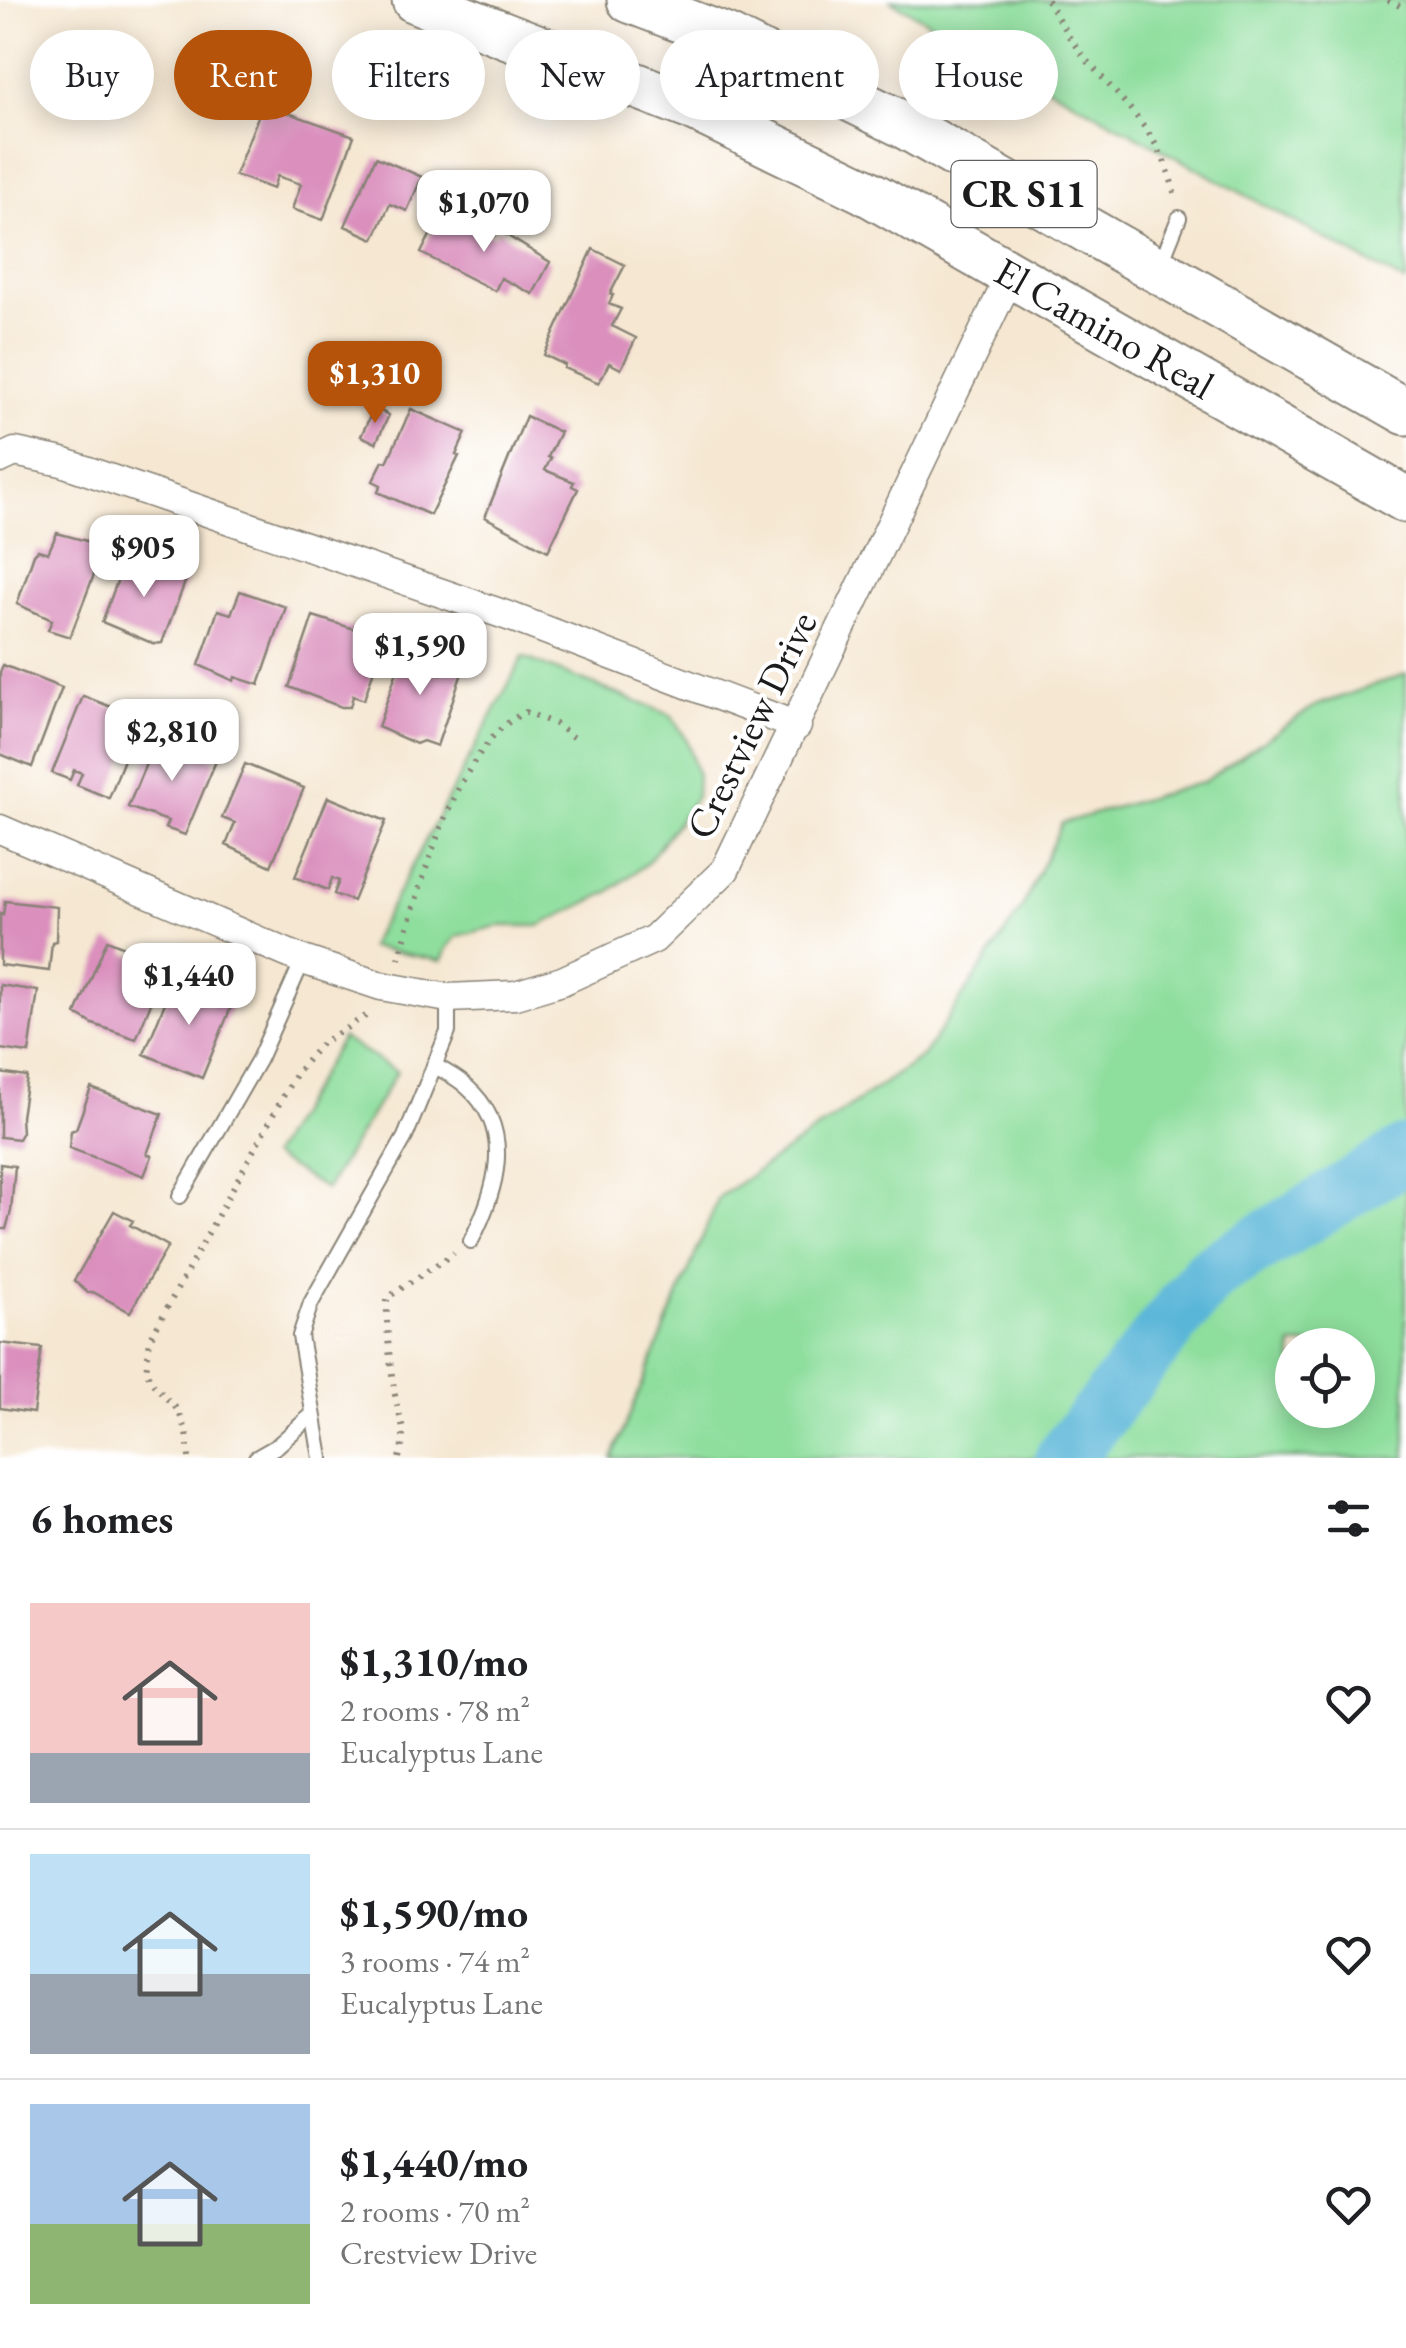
<!DOCTYPE html>
<meta charset="utf-8">
<style>
:root{--surface:#fff;--page:#f2f2f2;--text:#202124;--muted:#757577;--line:#e0e0e0;--accent:#b45309}
body{margin:0;font-family:"EB Garamond",serif;background:var(--page);color:var(--text);height:100vh;display:flex;flex-direction:column;font-size:38px;white-space:nowrap}
*{box-sizing:border-box;margin:0}
p{font-size:32px;color:var(--muted)}
.icon{flex:none;width:55px;height:55px;fill:none;stroke:currentColor;stroke-width:2;stroke-linecap:round;stroke-linejoin:round}
.map{position:relative;height:1458px;overflow:hidden}
.side{display:flex;flex-direction:column;background:var(--surface);flex:1}
.side>*{flex:none}
.guide{position:absolute;left:30px;top:30px;width:1348px;height:90px;display:flex;gap:20px}
.buttons{position:absolute;left:1275px;top:1328px;display:grid;gap:20px}
.buttons a{display:grid;place-items:center;width:100px;height:100px;border-radius:50%;background:var(--surface);box-shadow:0 5px 25px #0003;font-size:50px}
.price{position:absolute;translate:-50% -85px;padding:0 22px;border-radius:20px;background:#fff;color:#222;font-size:32px;line-height:65px;filter:drop-shadow(0 2px 5px #0008)}
.price::after{content:'';position:absolute;left:50%;top:60px;width:30px;height:22px;margin-left:-15px;background:inherit;clip-path:polygon(0 0,100% 0,50% 100%)}
.price.selected{background:var(--accent);color:#fff}
ul{padding:0;list-style:none}
li{display:flex;align-items:center;gap:30px;height:250px;padding:0 30px}
li+li{border-top:2px solid var(--line)}
li span{display:grid;place-items:center;flex:none;width:280px;height:200px;border-radius:0px;color:#555}
li>.icon{margin-inline-start:auto}
span .icon{width:120px;height:120px;fill:#fffc;stroke-width:1}
li b{font-size:42px}
h2{display:flex;justify-content:space-between;align-items:center;height:120px;padding:0 30px;font-size:42px}
.pill{padding:0 35px;border-radius:45px;background:var(--surface);box-shadow:0 5px 25px #0003;font-size:35px;line-height:90px}
.pill.selected{background:var(--accent);color:#fff}
.map>svg:first-child{display:block}
.green{fill:#8ede9d;stroke:#557d5c;stroke-width:2.5;fill-rule:evenodd}
.lines{fill:none;stroke-linecap:round;stroke-linejoin:round}
.river{stroke:#5ab6d8;stroke-width:58}
.building{fill:#da8fbd}
.service-casing{stroke:#888276;stroke-width:18}
.minor-casing{stroke:#888276;stroke-width:31}
.primary-casing{stroke:#888276;stroke-width:49}
.path{stroke:#888276;stroke-width:6;stroke-dasharray:2.5 8;stroke-linecap:butt}
.service{stroke:#fff;stroke-width:14}
.minor{stroke:#fff;stroke-width:28}
.primary{stroke:#fff;stroke-width:45}
.labels{text-anchor:middle;stroke-width:8;stroke-linejoin:round;paint-order:stroke}
.shield{fill:#fff;stroke:#606060;stroke-width:2.5}
.shield-label{font-size:38px;font-weight:bold;fill:#1c1c1c}
.street-label{font-size:40px;fill:#1c1c1c;stroke:#fff}
</style>
<div class="map">
<svg width="1406" height="1458" viewBox="0 0 1406 1458">
<rect width="100%" height="100%" fill="#fff"/>
<filter id="ink" filterUnits="userSpaceOnUse"><feTurbulence type="fractalNoise" baseFrequency=".01" numOctaves="2"/><feDisplacementMap in="SourceGraphic" scale="20" xChannelSelector="R" yChannelSelector="G"/><feConvolveMatrix kernelMatrix="1 2 1 2 8 2 1 2 1" color-interpolation-filters="sRGB"/></filter>
<filter id="wash" filterUnits="userSpaceOnUse"><feTurbulence type="fractalNoise" baseFrequency=".0048" numOctaves="4" result="noise"/><feDisplacementMap in="SourceGraphic" scale="40" xChannelSelector="R" yChannelSelector="G"/><feGaussianBlur stdDeviation="2.25" result="paint"/><feColorMatrix in="noise" values="0 0 0 0 0 0 0 0 0 0 0 0 0 0 0 0 0 1.4 0 .05"/><feComposite in="paint" operator="in"/></filter>
<g filter="url(#wash)">
<rect width="100%" height="100%" fill="#f5e7d1"/>
<path class="green" d="M 889,0 L 1406,0 L 1406,283 Z
M 523,657 L 671,715 L 687,740 L 697,775 L 696,797 L 648,862 L 609,892 L 539,926 L 498,926 L 457,936 L 447,948 L 442,961 L 369,947 Z
M 1406,674 L 1406,1458 L 612,1458 L 719,1197 L 923,1056 L 1022,908 L 1062,823 L 1203,782 L 1315,706 ZM 1292,1345 L 1358,1345 L 1358,1410 L 1292,1410 Z
M 342,1038 L 397,1072 L 326,1189 L 271,1156 Z"/>
<g class="lines">
<path class="river" d="M 1064,1458 L 1210,1274 L 1406,1154"/>
</g>
<g id="blocks">
<path class="building" d="M 263,104 L 354,136 L 323,220 L 292,209 L 301,184 L 277,176 L 273,189 L 235,175 Z
M 376,157 L 422,177 L 407,211 L 390,204 L 374,239 L 345,226 Z
M 443,210 L 494,236 L 498,230 L 550,262 L 533,294 L 501,278 L 495,291 L 421,253 Z
M 593,249 L 625,265 L 610,294 L 613,295 L 609,304 L 621,309 L 612,326 L 636,338 L 621,369 L 609,363 L 599,383 L 564,368 L 565,365 L 544,355 Z
M 374,408 L 389,415 L 376,443 L 361,436 Z
M 411,409 L 466,433 L 456,455 L 459,456 L 430,515 L 378,492 L 381,485 L 373,481 L 383,461 L 387,462 Z
M 526,416 L 560,432 L 548,457 L 551,458 L 545,470 L 574,482 L 572,486 L 578,489 L 548,551 L 485,517 Z
M 57,533 L 105,546 L 70,637 L 48,630 L 52,620 L 17,604 L 34,554 L 38,550 L 48,553 Z
M 127,555 L 187,577 L 162,643 L 154,644 L 102,622 Z
M 240,591 L 286,607 L 259,685 L 235,677 L 234,681 L 199,665 L 218,610 L 231,614 Z
M 313,616 L 354,629 L 355,625 L 375,631 L 364,663 L 375,666 L 364,700 L 353,696 L 350,707 L 341,707 L 289,687 Z
M 405,647 L 437,658 L 433,671 L 441,674 L 445,662 L 464,667 L 437,746 L 423,741 L 416,744 L 378,727 Z
M 3,665 L 62,688 L 32,767 L 0,754 L 0,672 Z
M 83,696 L 140,718 L 109,798 L 77,785 L 82,773 L 74,770 L 70,780 L 52,773 Z
M 157,737 L 195,752 L 199,750 L 216,761 L 185,835 L 165,828 L 168,821 L 128,807 Z
M 245,764 L 304,788 L 271,866 L 226,845 L 235,823 L 222,818 Z
M 328,797 L 386,821 L 353,901 L 334,894 L 339,881 L 332,878 L 328,890 L 295,877 Z
M 5,901 L 57,907 L 56,941 L 52,942 L 49,971 L 0,965 L 0,914 L 3,915 Z
M 107,940 L 127,948 L 125,953 L 165,969 L 136,1039 L 93,1024 L 76,1014 Z
M 176,976 L 209,989 L 203,1001 L 211,1005 L 216,992 L 234,1000 L 202,1078 L 144,1054 Z
M 0,985 L 38,991 L 29,1053 L 0,1049 Z
M 0,1073 L 27,1077 L 21,1117 L 22,1132 L 18,1139 L 0,1137 Z
M 91,1088 L 162,1114 L 147,1154 L 152,1156 L 144,1176 L 69,1148 L 71,1131 L 76,1129 Z
M 0,1164 L 15,1166 L 11,1211 L 6,1229 L 0,1229 Z
M 114,1211 L 133,1221 L 130,1225 L 168,1246 L 130,1312 L 93,1292 L 88,1293 L 74,1281 Z
M 0,1343 L 42,1348 L 33,1413 L 0,1408 Z"/>
</g>
</g>
<g filter="url(#ink)">
<use href="#blocks" fill-opacity="0" stroke="#888276" stroke-width="2.5"/>
<g class="lines">
<g class="service-casing">
<path id="service" d="M 1160,265 L 1179,218
M 434,1065 C 445,1072 458,1078 467,1087 C 516,1130 496,1192 471,1241
M 180,1196 L 259,1059 L 303,960
M 256,1458 L 277,1446 L 313,1414
M 321,1458 L 300,1336 L 311,1303 L 405,1137 L 448,1032 L 448,998"/>
</g>
<g class="minor-casing">
<path id="minor" d="M 0,459 L 15,452 L 62,462 L 514,618 L 797,726
M 0,829 L 303,960 L 381,986 L 448,998 L 515,995 L 562,981 L 654,939 L 725,870 L 1010,276"/>
</g>
<g class="primary-casing">
<g id="primary">
<path id="s1" d="M 415,0 L 694,108 L 863,190 L 1406,500"/>
<path d="M 630,0 L 726,37 L 900,123 L 1406,412"/>
</g>
</g>
<path class="path" d="M 1047,0 C 1055,13 1063,28 1072,41 C 1111,95 1162,126 1175,197
M 1388,0 L 1406,9
M 399,959 C 418,892 457,741 526,712 L 555,724 L 575,739
M 189,1458 L 187,1432 L 178,1410 L 154,1385 L 146,1371 L 150,1339 L 296,1073 L 322,1043 L 369,1014
M 399,1458 C 408,1426 400,1425 395,1395 C 390,1364 386,1330 387,1298 L 454,1253"/>
<use href="#service" class="service"/>
<use href="#minor" class="minor"/>
<use href="#primary" class="primary"/>
</g>
</g>
<g class="labels">
<rect class="shield" x="951.5" y="161" width="145" height="66" rx="8"/>
<g class="shield-label">
<text x="1024" y="207">CR S11</text>
</g>
<g class="street-label">
<text dy="14" stroke="none"><textPath href="#s1" startOffset="765">El Camino Real</textPath></text>
<text transform="translate(751 725) rotate(-64)" y="14">Crestview Drive</text>
</g>
</g>
</svg>
<div class="buttons">
<a><svg class="icon" aria-label="locate" viewBox="0 0 24 24"><circle cx="12" cy="12" r="6"/><path d="M12 2v4M12 18v4M2 12h4M18 12h4"/></svg></a>
</div>
<b class="price" style="left:484px;top:255px">$1,070</b>
<b class="price selected" style="left:375px;top:426px">$1,310</b>
<b class="price" style="left:144px;top:600px">$905</b>
<b class="price" style="left:420px;top:698px">$1,590</b>
<b class="price" style="left:172px;top:784px">$2,810</b>
<b class="price" style="left:189px;top:1028px">$1,440</b>
<div class="guide">
<a class="pill">Buy</a>
<a class="pill selected">Rent</a>
<a class="pill">Filters</a>
<a class="pill">New</a>
<a class="pill">Apartment</a>
<a class="pill">House</a>
</div>
</div>
<section class="side">
<h2>6 homes<svg class="icon" aria-label="filters" viewBox="0 0 24 24"><path d="M4 7h16M4 17h16"/><circle cx="9" cy="7" r="2"/><circle cx="15" cy="17" r="2"/></svg></h2>
<ul>
<li><span style="background:linear-gradient(#f6c9c9 75%,#9aa5b1 0)"><svg class="icon" aria-label="home" viewBox="0 0 24 24"><path d="M3 11l9-7 9 7M6 9v11h12V9"/></svg></span><div><b>$1,310/mo</b><p>2 rooms · 78 m²</p><p>Eucalyptus Lane</p></div><svg class="icon" aria-label="heart" viewBox="0 0 24 24"><path d="M12 20l-8-8c-3-5 5-10 8-4 3-6 11-1 8 4z"/></svg></li>
<li><span style="background:linear-gradient(#bfe0f5 60%,#9aa5b1 0)"><svg class="icon" aria-label="home" viewBox="0 0 24 24"><path d="M3 11l9-7 9 7M6 9v11h12V9"/></svg></span><div><b>$1,590/mo</b><p>3 rooms · 74 m²</p><p>Eucalyptus Lane</p></div><svg class="icon" aria-label="heart" viewBox="0 0 24 24"><path d="M12 20l-8-8c-3-5 5-10 8-4 3-6 11-1 8 4z"/></svg></li>
<li><span style="background:linear-gradient(#a9c7e8 60%,#8fb573 0)"><svg class="icon" aria-label="home" viewBox="0 0 24 24"><path d="M3 11l9-7 9 7M6 9v11h12V9"/></svg></span><div><b>$1,440/mo</b><p>2 rooms · 70 m²</p><p>Crestview Drive</p></div><svg class="icon" aria-label="heart" viewBox="0 0 24 24"><path d="M12 20l-8-8c-3-5 5-10 8-4 3-6 11-1 8 4z"/></svg></li>
</ul>
</section>
